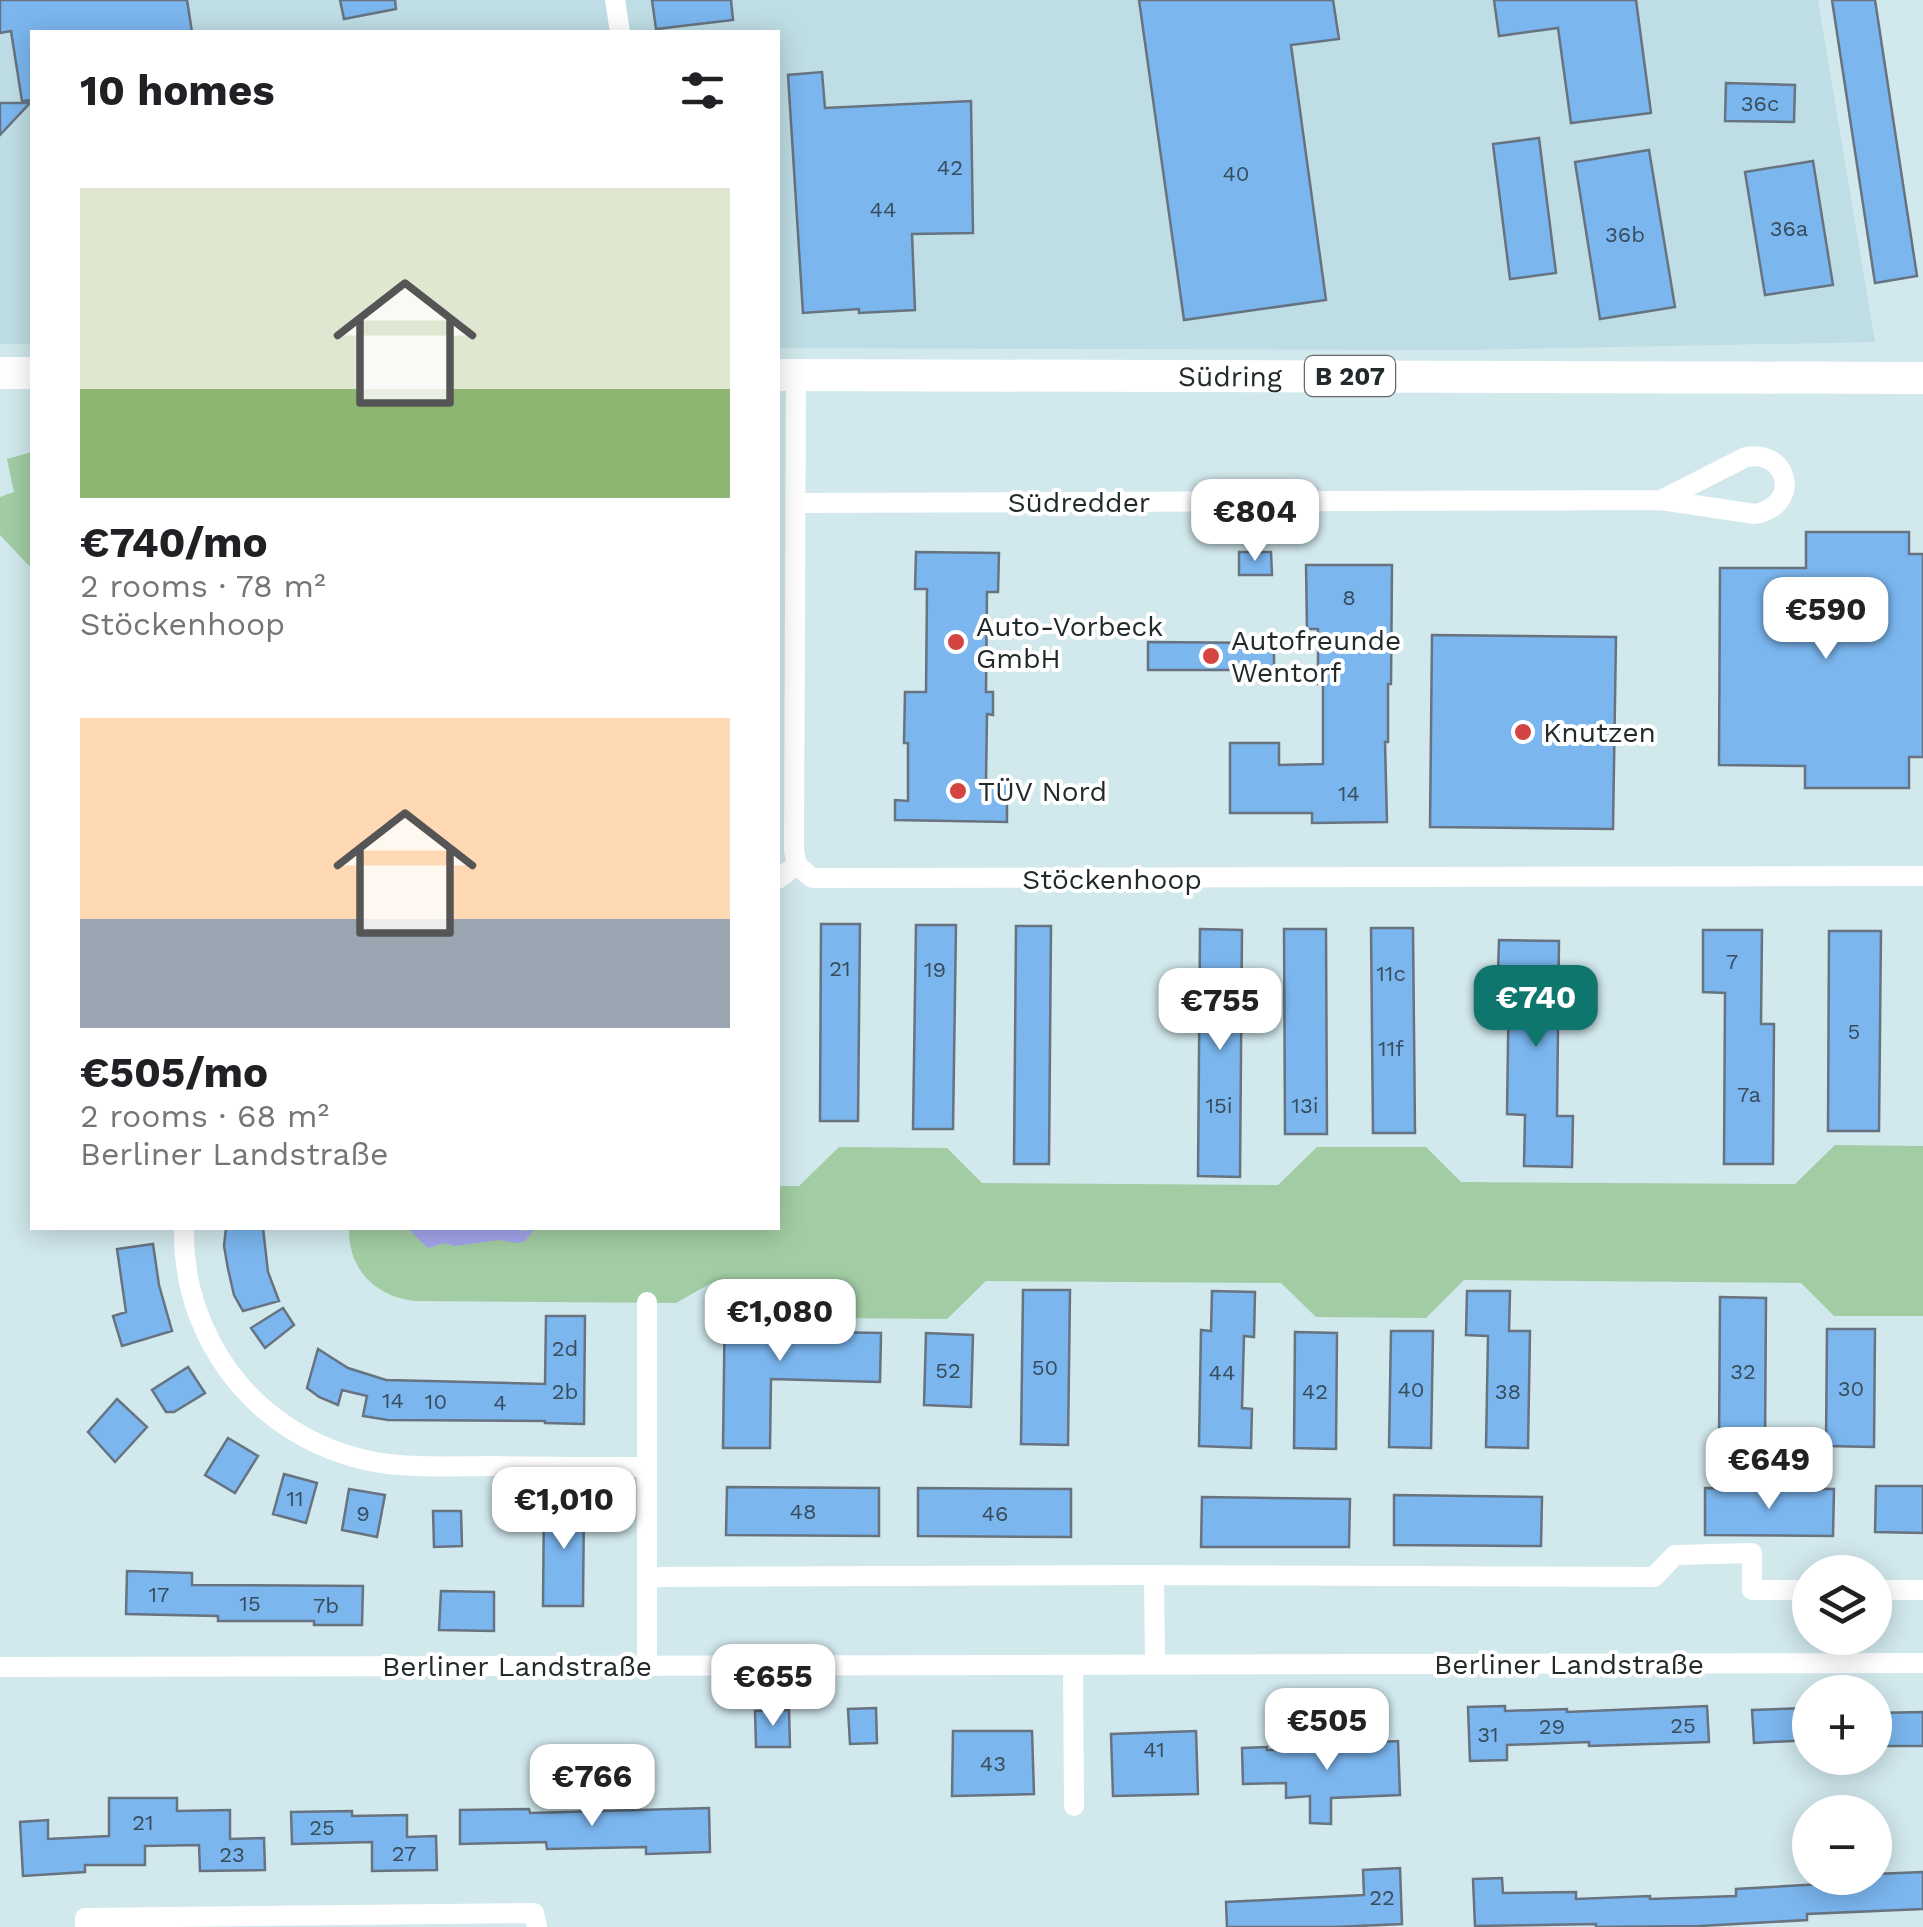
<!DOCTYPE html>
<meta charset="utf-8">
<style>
:root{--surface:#fff;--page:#f6f6f6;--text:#202124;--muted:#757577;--accent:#0f766e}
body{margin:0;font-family:"Work Sans",sans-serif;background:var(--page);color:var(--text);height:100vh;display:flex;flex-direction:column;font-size:38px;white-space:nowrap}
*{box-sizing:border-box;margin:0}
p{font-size:32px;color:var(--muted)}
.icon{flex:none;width:55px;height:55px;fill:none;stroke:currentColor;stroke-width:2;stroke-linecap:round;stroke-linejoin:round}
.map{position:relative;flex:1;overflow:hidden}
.panel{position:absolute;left:30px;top:30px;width:750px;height:1200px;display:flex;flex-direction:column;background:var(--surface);border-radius:0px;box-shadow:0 5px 25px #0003}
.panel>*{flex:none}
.controls{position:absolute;left:1792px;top:1555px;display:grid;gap:20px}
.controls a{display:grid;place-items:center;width:100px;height:100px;border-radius:50%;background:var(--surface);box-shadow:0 5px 25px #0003;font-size:50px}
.price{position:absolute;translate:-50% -85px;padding:0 22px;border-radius:20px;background:#fff;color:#222;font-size:32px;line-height:65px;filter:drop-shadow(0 2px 5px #0008)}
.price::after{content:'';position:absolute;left:50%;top:60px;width:30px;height:22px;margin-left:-15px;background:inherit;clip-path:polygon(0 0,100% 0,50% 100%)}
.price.current{background:var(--accent);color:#fff}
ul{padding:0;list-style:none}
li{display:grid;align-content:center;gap:20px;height:530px;padding:0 50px}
li span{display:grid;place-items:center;height:310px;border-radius:0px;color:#555}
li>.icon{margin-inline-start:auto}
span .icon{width:180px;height:180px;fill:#fffc;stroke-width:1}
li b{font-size:42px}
h2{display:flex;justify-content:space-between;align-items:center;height:120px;padding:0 50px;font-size:42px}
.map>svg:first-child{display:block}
.built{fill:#bedde4}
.green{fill:#a2cda4}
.water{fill:#a3a5ed}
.building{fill:#7bb6ef;stroke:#677380;stroke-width:2.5}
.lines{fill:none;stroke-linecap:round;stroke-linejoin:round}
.minor{stroke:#fff;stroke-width:20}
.primary{stroke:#fff;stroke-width:32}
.poi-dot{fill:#d34442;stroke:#fff;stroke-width:4}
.labels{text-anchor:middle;stroke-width:8;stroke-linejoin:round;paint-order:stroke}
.number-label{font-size:22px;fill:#384d5d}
.shield{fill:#fff;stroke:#646a6b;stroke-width:2.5}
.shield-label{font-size:25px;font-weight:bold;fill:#222a2c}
.street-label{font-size:28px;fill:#222a2c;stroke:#fff}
.poi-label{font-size:28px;fill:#222a2c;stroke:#fff;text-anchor:start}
</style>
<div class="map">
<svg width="1923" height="1927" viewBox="0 0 1923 1927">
<rect width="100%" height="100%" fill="#d1e8ed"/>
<path class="built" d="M 0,0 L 1818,0 L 1875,342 L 1466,350 L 778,348 L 778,32 L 32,32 L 32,344 L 0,344 Z"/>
<path class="green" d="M 32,452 L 32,569 L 0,535 L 0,497 L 14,492 L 7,459 Z
M 1835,1145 L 1923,1146 L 1923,1316 L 1834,1316 L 1801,1283 L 1464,1280 L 1426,1318 L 1316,1317 L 1281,1283 L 986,1281 L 947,1319 L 837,1318 L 803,1284 L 711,1283 L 676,1303 L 416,1301 C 375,1297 348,1269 349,1228 L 778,1228 L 778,1186 L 799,1186 L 839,1147 L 947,1148 L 982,1183 L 1278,1185 L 1317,1147 L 1426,1147 L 1461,1182 L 1795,1184 Z"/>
<path class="water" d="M 407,1228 L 511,1228 L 523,1231 L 534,1230 L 525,1241 L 517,1243 L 499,1240 L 455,1246 L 444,1243 L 428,1248 Z"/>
<path class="building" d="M 0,0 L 187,0 L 192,32 L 32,32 L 32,100 L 22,101 L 11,31 L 0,33 Z
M 340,0 L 395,0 L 396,9 L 344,19 Z
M 652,0 L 731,0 L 733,20 L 656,29 Z
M 1139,0 L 1333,0 L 1339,39 L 1291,45 L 1326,300 L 1184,320 Z
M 1494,0 L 1636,0 L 1651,113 L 1571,123 L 1558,28 L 1499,36 Z
M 1832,0 L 1875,0 L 1917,276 L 1875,283 Z
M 822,72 L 825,108 L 971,101 L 973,233 L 912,234 L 915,310 L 859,313 L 859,309 L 803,313 L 788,75 Z
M 1726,83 L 1795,85 L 1794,122 L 1725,121 Z
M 0,103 L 30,103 L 0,135 Z
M 1539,138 L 1556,273 L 1510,279 L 1493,144 Z
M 1649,150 L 1675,307 L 1600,319 L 1575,162 Z
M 1813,161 L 1833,285 L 1765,295 L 1745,172 Z
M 1806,532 L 1909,532 L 1909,554 L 1923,554 L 1923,757 L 1909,757 L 1909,788 L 1805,788 L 1805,766 L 1719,765 L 1720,568 L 1806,568 Z
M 916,552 L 999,553 L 998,592 L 987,592 L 986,692 L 993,692 L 993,715 L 987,714 L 986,782 L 1007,782 L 1007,822 L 895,820 L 895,800 L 908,801 L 908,743 L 904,743 L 905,692 L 926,692 L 927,589 L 915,589 Z
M 1239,552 L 1271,552 L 1272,575 L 1239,575 Z
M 1306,565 L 1392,565 L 1391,684 L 1388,684 L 1388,742 L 1385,742 L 1387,822 L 1312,823 L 1312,813 L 1230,813 L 1230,743 L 1279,743 L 1279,765 L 1323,764 L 1323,684 L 1318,684 L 1318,629 L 1307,629 Z
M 1432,635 L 1616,637 L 1613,829 L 1430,827 Z
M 1148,642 L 1274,643 L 1274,670 L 1148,670 Z
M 821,924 L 860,924 L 858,1121 L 820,1121 Z
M 916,925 L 956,925 L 953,1129 L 913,1129 Z
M 1016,926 L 1051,926 L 1049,1164 L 1014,1164 Z
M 1371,928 L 1413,928 L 1415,1133 L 1373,1133 Z
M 1200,929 L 1242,930 L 1240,1177 L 1198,1176 Z
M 1284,929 L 1326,929 L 1327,1134 L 1285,1134 Z
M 1703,930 L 1762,930 L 1761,1024 L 1774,1024 L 1773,1164 L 1724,1164 L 1725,993 L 1703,992 Z
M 1829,931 L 1881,931 L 1879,1131 L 1828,1131 Z
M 1499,940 L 1559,941 L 1557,1116 L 1573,1116 L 1572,1167 L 1524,1166 L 1525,1115 L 1507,1114 L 1509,972 L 1498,972 Z
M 226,1228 L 263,1228 L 268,1272 L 279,1301 L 243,1311 L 234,1295 L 228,1269 L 224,1246 Z
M 153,1244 L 159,1285 L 172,1331 L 122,1346 L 113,1316 L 126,1312 L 117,1249 Z
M 1023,1290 L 1070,1290 L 1068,1445 L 1021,1444 Z
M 1212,1291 L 1255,1292 L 1254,1337 L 1244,1336 L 1242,1408 L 1252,1409 L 1251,1448 L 1199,1446 L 1201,1330 L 1211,1331 Z
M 1467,1291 L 1510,1291 L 1509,1331 L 1530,1331 L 1528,1448 L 1486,1447 L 1488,1336 L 1466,1335 Z
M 725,1292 L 772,1293 L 772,1331 L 881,1333 L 880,1382 L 771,1379 L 770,1448 L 723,1448 Z
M 1720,1297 L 1766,1298 L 1765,1446 L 1719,1445 Z
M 283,1308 L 294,1325 L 265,1348 L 251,1328 Z
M 546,1316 L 585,1316 L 584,1424 L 545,1423 L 545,1421 L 388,1420 L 363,1416 L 367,1396 L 342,1390 L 338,1405 L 319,1397 L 307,1388 L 318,1349 L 348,1368 L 386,1380 L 545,1384 Z
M 1827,1329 L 1875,1329 L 1874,1447 L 1826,1446 Z
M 1391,1331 L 1433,1331 L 1431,1448 L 1389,1447 Z
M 1295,1332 L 1337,1333 L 1336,1449 L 1294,1448 Z
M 926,1333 L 973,1335 L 971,1407 L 924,1405 Z
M 188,1367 L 205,1393 L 174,1412 L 166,1412 L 152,1390 Z
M 117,1399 L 147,1427 L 115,1462 L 88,1432 Z
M 228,1438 L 258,1456 L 235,1493 L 205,1475 Z
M 284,1474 L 317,1483 L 306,1523 L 273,1514 Z
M 1876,1486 L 1923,1486 L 1923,1533 L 1875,1532 Z
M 727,1487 L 879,1488 L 879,1536 L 726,1535 Z
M 918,1488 L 1071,1489 L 1071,1537 L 918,1536 Z
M 1705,1488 L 1834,1489 L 1833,1536 L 1705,1535 Z
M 349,1489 L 385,1495 L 377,1537 L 342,1530 Z
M 1394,1495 L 1542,1497 L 1541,1546 L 1394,1545 Z
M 1202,1497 L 1350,1499 L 1349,1547 L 1201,1547 Z
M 544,1499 L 584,1499 L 583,1606 L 543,1606 Z
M 433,1511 L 461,1511 L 462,1546 L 434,1547 Z
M 127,1571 L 192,1573 L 192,1585 L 363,1586 L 362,1625 L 314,1625 L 314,1621 L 218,1621 L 218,1616 L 126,1614 Z
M 441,1591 L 494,1592 L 494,1631 L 439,1630 Z
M 1505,1706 L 1505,1711 L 1567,1709 L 1567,1712 L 1707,1706 L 1709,1742 L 1589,1746 L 1589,1742 L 1507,1745 L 1507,1760 L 1470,1761 L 1468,1707 Z
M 876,1708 L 877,1743 L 850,1744 L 848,1709 Z
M 1810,1708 L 1810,1740 L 1754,1743 L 1752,1710 Z
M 789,1710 L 790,1747 L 756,1747 L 755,1711 Z
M 1923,1712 L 1923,1746 L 1875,1746 L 1875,1713 Z
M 953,1731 L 1032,1731 L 1034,1794 L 952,1796 Z
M 1196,1731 L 1198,1794 L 1113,1796 L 1111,1734 Z
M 1398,1741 L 1400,1795 L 1331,1798 L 1331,1824 L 1310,1823 L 1310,1796 L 1286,1798 L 1286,1783 L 1243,1784 L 1242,1748 L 1267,1747 L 1267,1750 L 1359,1748 L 1359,1743 Z
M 109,1798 L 177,1798 L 177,1811 L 230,1810 L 230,1839 L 264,1838 L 265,1870 L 200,1871 L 199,1845 L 145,1846 L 145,1865 L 85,1865 L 85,1872 L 23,1876 L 20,1822 L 48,1820 L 48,1839 L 109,1836 Z
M 709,1808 L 710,1852 L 646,1854 L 646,1847 L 547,1849 L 546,1842 L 460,1844 L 460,1810 L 529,1809 L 530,1813 Z
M 352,1811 L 352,1816 L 407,1815 L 407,1837 L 436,1836 L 437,1870 L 372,1871 L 372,1842 L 292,1844 L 291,1812 Z
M 1400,1868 L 1402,1924 L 1335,1927 L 1227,1927 L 1226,1902 L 1364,1895 L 1363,1870 Z
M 1923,1872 L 1923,1909 L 1807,1914 L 1807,1920 L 1700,1926 L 1596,1927 L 1596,1924 L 1475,1926 L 1473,1879 L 1502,1878 L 1503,1893 L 1576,1892 L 1576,1899 L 1650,1896 L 1650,1899 L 1736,1896 L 1736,1889 L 1840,1883 L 1840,1878 L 1875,1878 L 1875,1874 Z"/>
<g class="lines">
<path class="minor" d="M 615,0 L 620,32
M 796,375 L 794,851 L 797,865 L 812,878 L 1923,876
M 797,503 L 1661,500 L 1755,514 C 1801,506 1790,449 1746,457 L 1661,500
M 778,879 L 797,865
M 184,1228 C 183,1274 195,1318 220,1358 C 257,1417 319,1455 388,1464 C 423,1468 459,1466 495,1466 C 545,1467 596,1467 647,1467 L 647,1666
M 647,1302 L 647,1467
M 1154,1575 L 1155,1665
M 647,1577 L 1130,1575 L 1654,1577 L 1675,1555 L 1752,1553 L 1752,1590 L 1810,1590
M 1875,1590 L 1923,1590
M 1073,1666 L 1074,1806
M 0,1667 L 1923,1663
M 85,1927 L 85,1918 L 534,1913 L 537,1927"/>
<g class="primary">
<path d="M 0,373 L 32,373"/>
<path id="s1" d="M 778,375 L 1923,378"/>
</g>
</g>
<g class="poi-dot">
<circle cx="956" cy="642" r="10"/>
<circle cx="1211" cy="656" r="10"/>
<circle cx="1523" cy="732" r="10"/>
<circle cx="958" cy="791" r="10"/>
</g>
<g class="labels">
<g class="number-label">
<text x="1760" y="111">36c</text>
<text x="950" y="175">42</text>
<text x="1236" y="181">40</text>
<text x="883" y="217">44</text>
<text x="1789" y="236">36a</text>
<text x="1625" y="242">36b</text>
<text x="1349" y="605">8</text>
<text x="1349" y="801">14</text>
<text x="1732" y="969">7</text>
<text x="840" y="976">21</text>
<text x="935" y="977">19</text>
<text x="1391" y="981">11c</text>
<text x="1854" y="1039">5</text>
<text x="1391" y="1056">11f</text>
<text x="1749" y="1102">7a</text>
<text x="1219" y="1113">15i</text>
<text x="1305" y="1113">13i</text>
<text x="565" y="1356">2d</text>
<text x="1045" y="1375">50</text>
<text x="948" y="1378">52</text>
<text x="1743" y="1379">32</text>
<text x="1222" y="1380">44</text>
<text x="1851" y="1396">30</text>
<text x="1411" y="1397">40</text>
<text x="565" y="1399">2b</text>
<text x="1315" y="1399">42</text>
<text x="1508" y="1399">38</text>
<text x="393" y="1408">14</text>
<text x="436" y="1409">10</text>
<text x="500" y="1410">4</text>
<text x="295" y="1506">11</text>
<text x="803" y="1519">48</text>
<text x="363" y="1521">9</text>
<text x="995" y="1521">46</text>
<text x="159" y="1602">17</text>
<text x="250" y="1611">15</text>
<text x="326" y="1613">7b</text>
<text x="1683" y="1733">25</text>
<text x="1552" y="1734">29</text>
<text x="1488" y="1742">31</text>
<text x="1154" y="1757">41</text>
<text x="993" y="1771">43</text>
<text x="143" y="1830">21</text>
<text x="322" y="1835">25</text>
<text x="404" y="1861">27</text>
<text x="232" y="1862">23</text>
<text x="1382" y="1905">22</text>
</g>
<rect class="shield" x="1305" y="356" width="90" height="40" rx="8"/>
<g class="shield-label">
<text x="1350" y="385">B 207</text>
</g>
<g class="street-label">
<text dy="10" stroke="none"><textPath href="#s1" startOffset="452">Südring</textPath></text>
<text x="1079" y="512">Südredder</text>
<text x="1112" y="889">Stöckenhoop</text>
<text x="1569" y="1674">Berliner Landstraße</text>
<text x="517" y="1676">Berliner Landstraße</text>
</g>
<g class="poi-label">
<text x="976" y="636">Auto-Vorbeck<tspan x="976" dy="32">GmbH</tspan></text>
<text x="1231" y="650">Autofreunde<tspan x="1231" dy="32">Wentorf</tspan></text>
<text x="1543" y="742">Knutzen</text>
<text x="978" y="801">TÜV Nord</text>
</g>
</g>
</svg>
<div class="controls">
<a><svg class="icon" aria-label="layers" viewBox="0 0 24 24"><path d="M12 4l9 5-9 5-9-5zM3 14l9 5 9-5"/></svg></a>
<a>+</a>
<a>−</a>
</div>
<b class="price" style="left:1255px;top:564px">€804</b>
<b class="price" style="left:1826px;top:662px">€590</b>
<b class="price current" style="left:1536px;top:1050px">€740</b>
<b class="price" style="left:1220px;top:1053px">€755</b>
<b class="price" style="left:780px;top:1364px">€1,080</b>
<b class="price" style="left:1769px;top:1512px">€649</b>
<b class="price" style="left:564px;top:1552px">€1,010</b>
<b class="price" style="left:773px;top:1729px">€655</b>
<b class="price" style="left:1327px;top:1773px">€505</b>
<b class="price" style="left:592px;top:1829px">€766</b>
<section class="panel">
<h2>10 homes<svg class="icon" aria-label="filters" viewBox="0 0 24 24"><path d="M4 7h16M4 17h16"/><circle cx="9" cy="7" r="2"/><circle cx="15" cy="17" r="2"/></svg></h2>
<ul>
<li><span style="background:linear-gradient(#dfe7d0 65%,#8fb573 0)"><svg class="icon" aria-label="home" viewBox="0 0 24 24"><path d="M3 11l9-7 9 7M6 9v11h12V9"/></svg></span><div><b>€740/mo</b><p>2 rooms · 78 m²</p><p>Stöckenhoop</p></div></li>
<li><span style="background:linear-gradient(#ffd9b3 65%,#9aa5b1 0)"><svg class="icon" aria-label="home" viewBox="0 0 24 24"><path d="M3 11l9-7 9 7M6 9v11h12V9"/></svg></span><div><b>€505/mo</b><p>2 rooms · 68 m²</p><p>Berliner Landstraße</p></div></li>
</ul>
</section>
</div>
